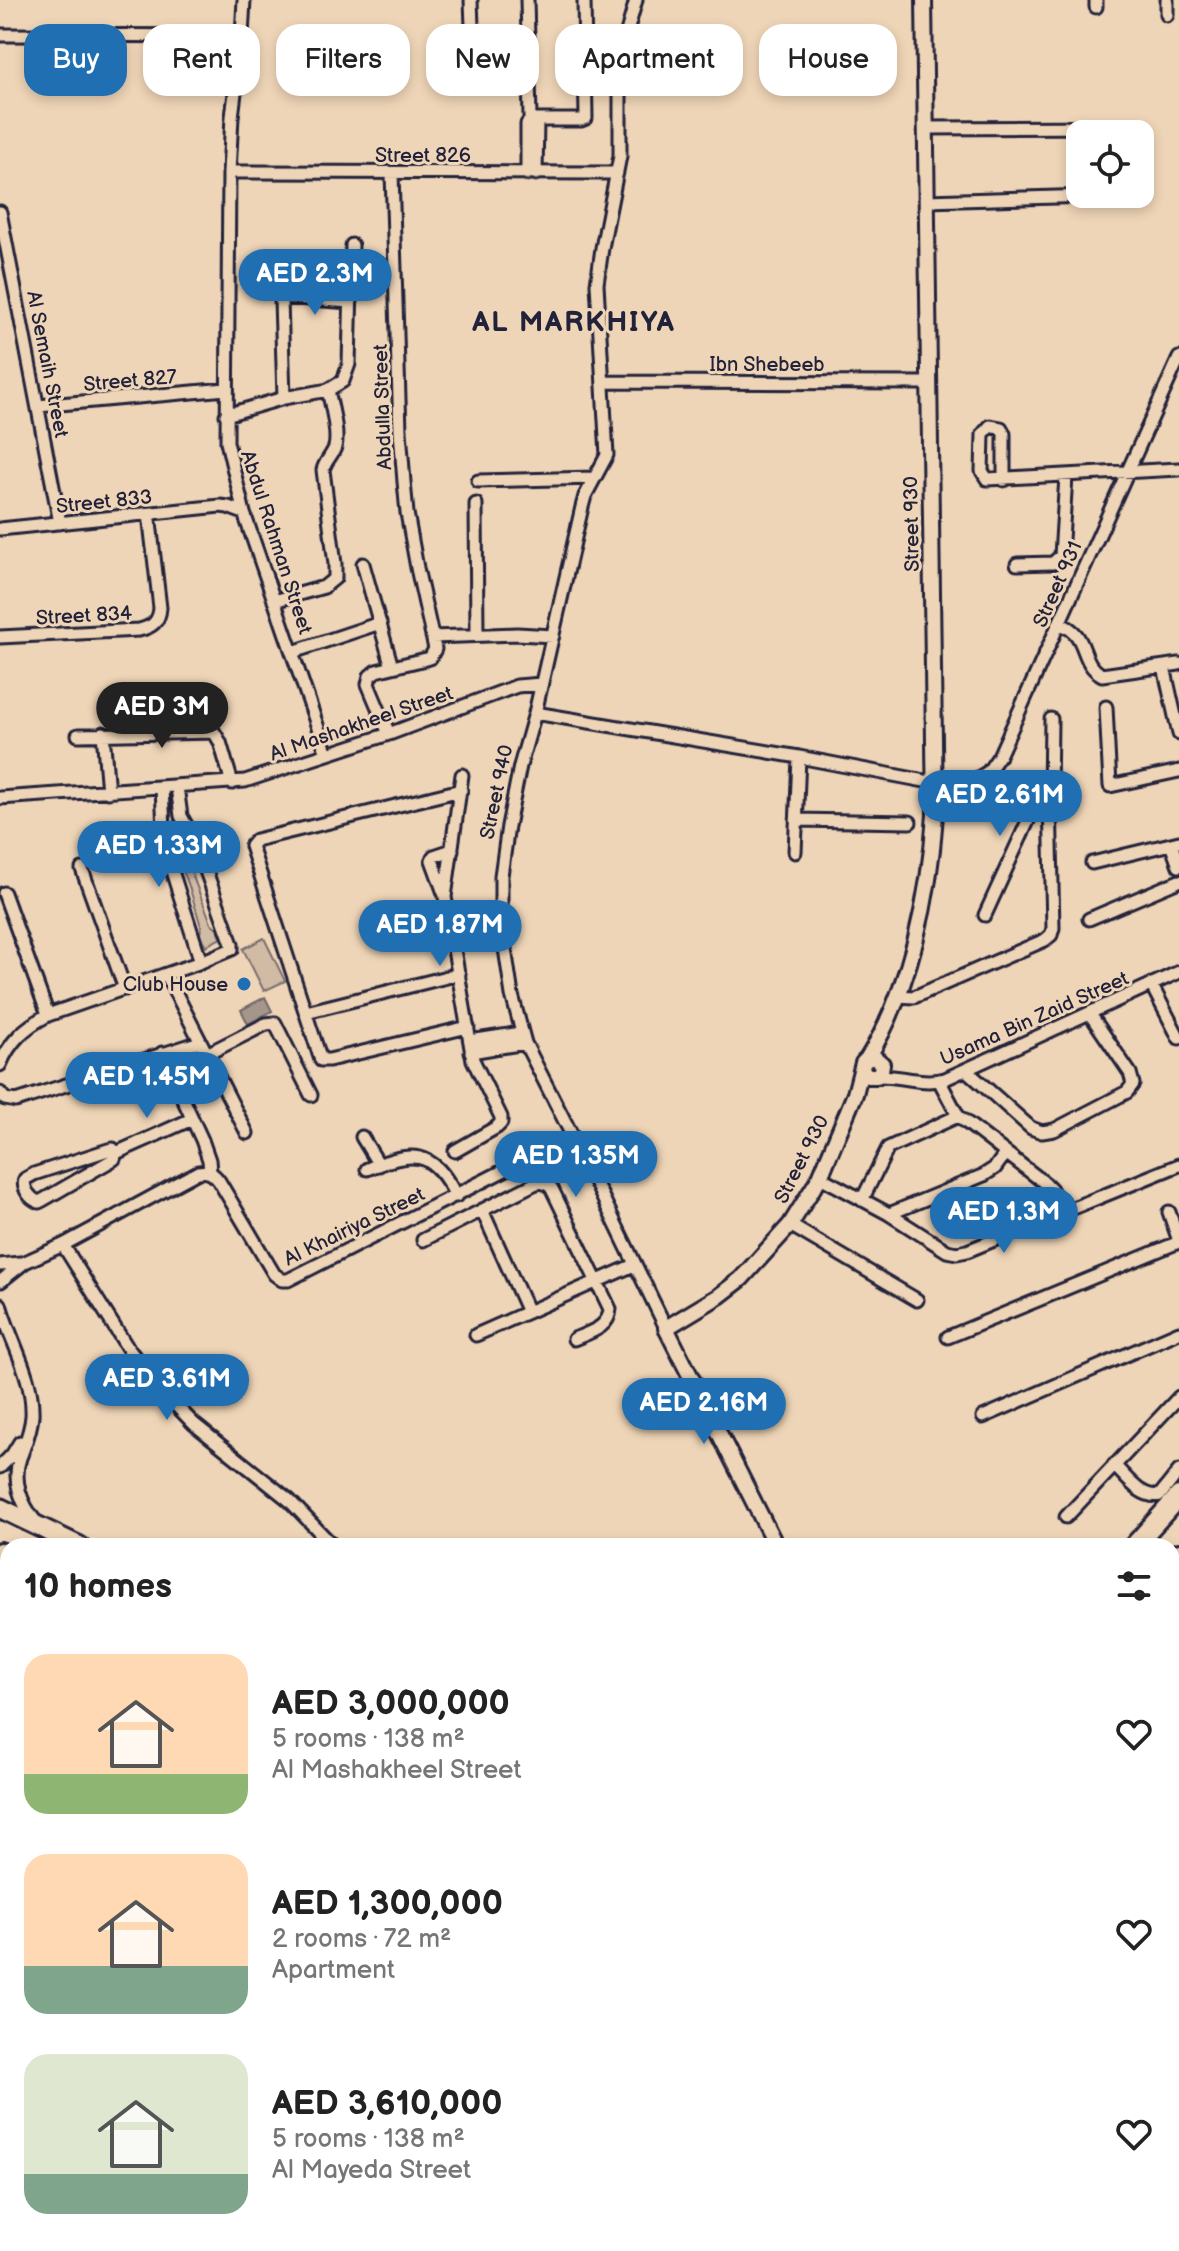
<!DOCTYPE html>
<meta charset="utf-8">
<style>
:root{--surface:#fff;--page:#f6f6f6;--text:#222;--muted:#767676;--accent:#1f6fb2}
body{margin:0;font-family:"Balsamiq Sans",sans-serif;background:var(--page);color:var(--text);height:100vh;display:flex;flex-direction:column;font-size:30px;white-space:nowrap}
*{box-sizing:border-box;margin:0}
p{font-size:26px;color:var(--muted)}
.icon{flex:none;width:44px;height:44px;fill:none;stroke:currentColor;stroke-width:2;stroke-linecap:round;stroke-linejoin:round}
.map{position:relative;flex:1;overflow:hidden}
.details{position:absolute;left:0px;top:1538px;width:1180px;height:714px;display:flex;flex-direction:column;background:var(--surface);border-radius:24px 24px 0 0;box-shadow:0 4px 12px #0003}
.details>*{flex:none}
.guide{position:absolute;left:24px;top:24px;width:1132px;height:72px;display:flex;gap:16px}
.fabs{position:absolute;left:1066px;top:120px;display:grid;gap:16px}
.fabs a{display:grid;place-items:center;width:88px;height:88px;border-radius:16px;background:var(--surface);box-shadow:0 4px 12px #0003;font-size:40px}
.price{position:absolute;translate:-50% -68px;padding:0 18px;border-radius:28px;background:var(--accent);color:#fff;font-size:26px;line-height:52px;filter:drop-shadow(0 2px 4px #0008)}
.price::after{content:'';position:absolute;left:50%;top:48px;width:24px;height:18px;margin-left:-12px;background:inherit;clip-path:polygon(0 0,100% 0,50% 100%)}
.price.active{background:#222;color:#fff}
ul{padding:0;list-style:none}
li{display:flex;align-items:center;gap:24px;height:200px;padding:0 24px}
li span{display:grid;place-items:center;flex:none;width:224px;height:160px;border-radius:24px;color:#555}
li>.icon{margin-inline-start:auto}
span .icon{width:96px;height:96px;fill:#fffc;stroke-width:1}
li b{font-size:34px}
h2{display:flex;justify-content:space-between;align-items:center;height:96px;padding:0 24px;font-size:34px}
.tag{padding:0 28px;border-radius:24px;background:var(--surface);box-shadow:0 4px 12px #0003;font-size:28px;line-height:72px}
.tag.active{background:var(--accent);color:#fff}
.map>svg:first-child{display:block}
.built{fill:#e0c8ae}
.green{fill:#d1bba5;stroke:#7a6e70;stroke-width:2}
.water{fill:#a6958b;stroke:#71676b;stroke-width:2}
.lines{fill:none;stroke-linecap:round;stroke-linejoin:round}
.minor-casing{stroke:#22223b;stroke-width:17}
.tertiary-casing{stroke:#22223b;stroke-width:20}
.primary-casing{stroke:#22223b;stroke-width:24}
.minor{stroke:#efd5b7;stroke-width:11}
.tertiary{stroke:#efd5b7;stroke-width:14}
.primary{stroke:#efd5b7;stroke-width:18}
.poi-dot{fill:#1f6fb2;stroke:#efd5b7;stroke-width:3}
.labels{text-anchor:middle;stroke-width:6;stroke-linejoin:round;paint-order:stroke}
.street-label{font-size:20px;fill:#22223b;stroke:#efd5b7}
.poi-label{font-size:20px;fill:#22223b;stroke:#efd5b7;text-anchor:end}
.district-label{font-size:28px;font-weight:bold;letter-spacing:2px;fill:#22223b;stroke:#efd5b7}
</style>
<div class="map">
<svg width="1179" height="2251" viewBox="0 0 1179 2251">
<rect width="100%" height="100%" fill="#efd5b7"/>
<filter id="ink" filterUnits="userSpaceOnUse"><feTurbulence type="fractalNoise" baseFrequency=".0125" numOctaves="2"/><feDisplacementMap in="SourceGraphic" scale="16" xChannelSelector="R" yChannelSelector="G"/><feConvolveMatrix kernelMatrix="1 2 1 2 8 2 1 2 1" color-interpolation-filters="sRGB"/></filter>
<g filter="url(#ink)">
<path class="built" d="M 1172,2157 L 1179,2160 L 1179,2251 L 975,2251 L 993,2244 L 1172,2244 Z"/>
<path class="green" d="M 183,838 C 191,846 188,851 189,862 C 192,879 205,905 211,923 L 217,928 L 221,938 L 206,946 L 200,935 L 201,926 C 195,908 189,880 180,865 C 175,856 170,854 170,842 Z
M 264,938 L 285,981 L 264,991 L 243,949 Z"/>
<path class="water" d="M 265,997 L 272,1011 L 248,1024 L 241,1010 Z"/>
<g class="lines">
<g class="minor-casing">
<path id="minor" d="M 244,0 L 242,36 L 232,117 L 229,172 L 227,442 L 244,513 L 327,754
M 471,0 L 474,78 L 480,80 L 529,79
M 527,0 L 530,117 L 534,120 L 581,120 L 586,118 L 584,0
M 636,0 L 620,57 L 620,156 L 602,248 L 597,284 L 607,455 L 585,496 L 582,507 L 535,713 L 520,766 L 508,826 L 501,876 L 501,922 L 512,995 L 525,1043 L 585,1161 L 666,1328
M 1096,0 L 1096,7
M 1167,15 L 1167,0
M 0,35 L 242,36
M 926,128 L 1113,127
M 229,172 L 617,173
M 527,174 L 527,124 L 531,119
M 536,174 L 537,120
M 927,201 L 1090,196
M 0,212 L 60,523
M 280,267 L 284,398
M 281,297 L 351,302
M 604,382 L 929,383
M 38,406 L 226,389
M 226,415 L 284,398 L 328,390 L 343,381 L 349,364 L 352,245
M 1004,480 L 1004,434 L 1001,428 L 990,426 L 983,434 L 982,471 L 987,479 L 1179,469
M 478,481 L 594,478
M 476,504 L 477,634
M 0,529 L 220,506 L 228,507 L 244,513
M 363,564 L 392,667
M 1017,564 L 1053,563 L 1061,556 L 1066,476
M 274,601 L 324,587 L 335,578 L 335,564 L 323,470 C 325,461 332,456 335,447 C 339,433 331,405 328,390
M 1060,624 C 1090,634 1078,662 1102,675 L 1179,664
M 0,637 L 139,630 C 152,627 159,622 160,608 L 149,514
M 432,637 L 517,634 L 553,636
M 293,652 L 380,623
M 1164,667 L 1179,734
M 1106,707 L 1110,786 L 1179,771
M 535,713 L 799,757 L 935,783 L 954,785 L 972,782 L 988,772 L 999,756 L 1179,358
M 103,733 L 108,792
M 389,734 L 368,684 L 370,676 L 376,671 L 430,658 L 435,649 L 417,568 L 407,513 L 404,482 L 400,431 L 392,173
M 78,735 L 214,732 L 220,742 L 232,783
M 162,788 L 165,849 L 201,962
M 461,790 L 256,840 L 251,846 L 321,1060 L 329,1060 L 468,1027
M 0,798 L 245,781 L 389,734 L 517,686 L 541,684
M 796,820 L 910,822
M 1171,844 L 1179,866
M 795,852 L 799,757
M 1092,863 L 1179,842
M 82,869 L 125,989
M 4,893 L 48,1015
M 444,893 L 432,860 L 434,856 L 452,850
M 985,915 L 1033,810 L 1042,801 L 1050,799
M 1089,919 L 1179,881
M 166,974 L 247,1133
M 1151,984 L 1179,1038
M 897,996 L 914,997 L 1045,940 L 1051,935 L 1053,928 L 1050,799 L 1051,719
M 306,1012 L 459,974
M 470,1041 L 521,1033
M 471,1052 L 525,1043
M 162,1053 L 202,1140 L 209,1160 L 210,1172
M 207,1054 L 266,1024 L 275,1023 L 311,1095
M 0,1065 C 10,1041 25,1027 48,1015 L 201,962 L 232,949 L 232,944 L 196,843 L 181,816 L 177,787
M 966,1070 L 1031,1128 L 1042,1132 L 1054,1130 L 1127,1092 L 1133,1084 L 1130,1073 L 1090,1014
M 877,1076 C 900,1075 921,1085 945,1079 L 1179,972
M 939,1080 L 958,1116
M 0,1093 L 5,1099 L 16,1101 L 200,1042
M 362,1137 L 379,1165
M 455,1151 L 497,1127 L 501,1123 L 501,1117 L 473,1060 L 445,897 L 462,775
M 116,1153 L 113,1149 L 108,1150 L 34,1174 L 25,1179 C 22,1188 30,1199 39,1202 L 43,1200 L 114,1159 L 116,1153 L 192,1119
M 367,1169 C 412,1151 432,1148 456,1196
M 820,1177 L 889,1214 L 947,1251 L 957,1253 L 967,1251 L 1179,1165
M 862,1200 L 888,1148 L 958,1116 L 1046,1184 L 1051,1189 L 1062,1211
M 482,1210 L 528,1312
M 1169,1212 L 1179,1241
M 889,1214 L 984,1175 L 995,1168 L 1005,1154
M 790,1225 L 917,1300
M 423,1240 L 534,1184 C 541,1181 547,1182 552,1189 L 610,1309 C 609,1328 590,1332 574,1339
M 63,1245 L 127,1347 L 158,1387 L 194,1424 L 289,1500 L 333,1546
M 0,1265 L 20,1263
M 1,1281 L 25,1262 L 63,1245 L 198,1172 C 208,1170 213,1173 219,1181 L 274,1274 L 282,1280 L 288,1280 L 572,1136
M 0,1304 C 10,1341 34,1377 32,1416 C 31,1431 25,1444 20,1458 C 12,1480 21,1503 35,1521
M 476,1335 L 634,1265
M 948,1337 L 1179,1242
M 983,1417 L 1179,1332
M 1114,1465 C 1127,1478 1141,1499 1160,1495 L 1179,1471
M 0,1467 L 12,1455 L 20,1442
M 1066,1517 L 1179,1397
M 1172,1715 L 1179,1721
M 1172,1825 L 1179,1831
M 1172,1932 L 1179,1938
M 1172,2003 L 1179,2008
M 1172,2061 L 1179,2064
M 275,2244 L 279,2251
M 548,2244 L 553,2251
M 465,2251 L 476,2244
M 604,2251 L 615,2244
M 756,2251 L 758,2244"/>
</g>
<g class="tertiary-casing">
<path id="tertiary" d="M 867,1059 C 910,991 930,894 935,815 L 924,0
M 776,1546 L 666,1328 L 719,1296 L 741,1279 L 790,1225 L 820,1177 L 855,1094 L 863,1063 L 867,1059 L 874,1057 L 882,1064 L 881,1071 L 877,1076 L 867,1076 L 862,1069
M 0,1631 L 8,1643
M 405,2244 L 410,2251
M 158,2251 L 172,2244"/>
</g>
<g class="primary-casing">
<path id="primary" d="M 0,1508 L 79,1546
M 1134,1546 L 1179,1496
M 0,1552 L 8,1556
M 1172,1561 L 1179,1553
M 1172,2078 L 1179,2081
M 1172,2097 L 1179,2101
M 1172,2122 L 1179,2125
M 840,2251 L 841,2244
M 864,2251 L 865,2244
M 882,2251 L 883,2244"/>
</g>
<use href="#minor" class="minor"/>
<use href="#tertiary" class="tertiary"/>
<use href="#primary" class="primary"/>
</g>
</g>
<circle class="poi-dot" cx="244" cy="984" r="8"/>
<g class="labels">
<g class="street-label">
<text x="423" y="162">Street 826</text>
<text transform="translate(48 364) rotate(79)" y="7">Al Semaih Street</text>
<text x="767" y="371">Ibn Shebeeb</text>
<text transform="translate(130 380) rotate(-5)" y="7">Street 827</text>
<text transform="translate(382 407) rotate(-92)" y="7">Abdulla Street</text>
<text transform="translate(104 501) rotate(-6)" y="7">Street 833</text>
<text transform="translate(911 524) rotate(-91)" y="7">Street 930</text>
<text transform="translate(277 542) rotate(72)" y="7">Abdul Rahman Street</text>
<text transform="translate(1057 584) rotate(-66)" y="7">Street 931</text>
<text transform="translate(84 615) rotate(-3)" y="7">Street 834</text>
<text transform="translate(361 723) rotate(-19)" y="7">Al Mashakheel Street</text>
<text transform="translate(496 792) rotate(-78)" y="7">Street 940</text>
<text transform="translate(1034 1018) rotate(-24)" y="7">Usama Bin Zaid Street</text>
<text transform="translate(801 1159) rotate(-63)" y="7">Street 930</text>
<text transform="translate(354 1226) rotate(-26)" y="7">Al Khairiya Street</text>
</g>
<g class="poi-label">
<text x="228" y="991">Club House</text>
</g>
<g class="district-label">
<text x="574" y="331">AL MARKHIYA</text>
</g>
</g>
</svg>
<div class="fabs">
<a><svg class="icon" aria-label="locate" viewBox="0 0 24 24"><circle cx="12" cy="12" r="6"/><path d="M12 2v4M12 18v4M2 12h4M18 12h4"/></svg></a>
</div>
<b class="price" style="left:315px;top:317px">AED 2.3M</b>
<b class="price active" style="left:162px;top:750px">AED 3M</b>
<b class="price" style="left:1000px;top:838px">AED 2.61M</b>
<b class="price" style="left:159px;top:889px">AED 1.33M</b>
<b class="price" style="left:440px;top:968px">AED 1.87M</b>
<b class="price" style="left:147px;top:1120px">AED 1.45M</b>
<b class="price" style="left:576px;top:1199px">AED 1.35M</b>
<b class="price" style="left:1004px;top:1255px">AED 1.3M</b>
<b class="price" style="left:167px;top:1422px">AED 3.61M</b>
<b class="price" style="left:704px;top:1446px">AED 2.16M</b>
<div class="guide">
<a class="tag active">Buy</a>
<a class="tag">Rent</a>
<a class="tag">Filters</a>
<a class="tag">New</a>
<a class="tag">Apartment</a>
<a class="tag">House</a>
</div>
<section class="details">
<h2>10 homes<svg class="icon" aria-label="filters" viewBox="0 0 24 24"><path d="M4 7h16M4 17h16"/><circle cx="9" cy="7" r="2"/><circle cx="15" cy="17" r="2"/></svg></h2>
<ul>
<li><span style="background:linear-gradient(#ffd9b3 75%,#8fb573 0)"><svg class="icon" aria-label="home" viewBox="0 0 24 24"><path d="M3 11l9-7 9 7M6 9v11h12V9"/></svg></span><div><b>AED 3,000,000</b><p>5 rooms · 138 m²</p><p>Al Mashakheel Street</p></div><svg class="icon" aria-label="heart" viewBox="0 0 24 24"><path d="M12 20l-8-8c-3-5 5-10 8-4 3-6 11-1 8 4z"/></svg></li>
<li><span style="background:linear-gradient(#ffd9b3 70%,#7fa58c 0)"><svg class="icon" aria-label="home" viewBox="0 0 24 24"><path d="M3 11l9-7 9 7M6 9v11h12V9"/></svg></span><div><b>AED 1,300,000</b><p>2 rooms · 72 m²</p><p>Apartment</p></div><svg class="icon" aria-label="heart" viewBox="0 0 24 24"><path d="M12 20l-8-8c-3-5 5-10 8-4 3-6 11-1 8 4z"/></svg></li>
<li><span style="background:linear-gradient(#dfe7d0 75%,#7fa58c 0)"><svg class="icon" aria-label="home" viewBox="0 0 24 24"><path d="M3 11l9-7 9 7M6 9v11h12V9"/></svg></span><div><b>AED 3,610,000</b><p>5 rooms · 138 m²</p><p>Al Mayeda Street</p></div><svg class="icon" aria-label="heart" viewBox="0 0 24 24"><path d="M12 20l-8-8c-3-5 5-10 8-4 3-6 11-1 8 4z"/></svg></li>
</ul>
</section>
</div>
